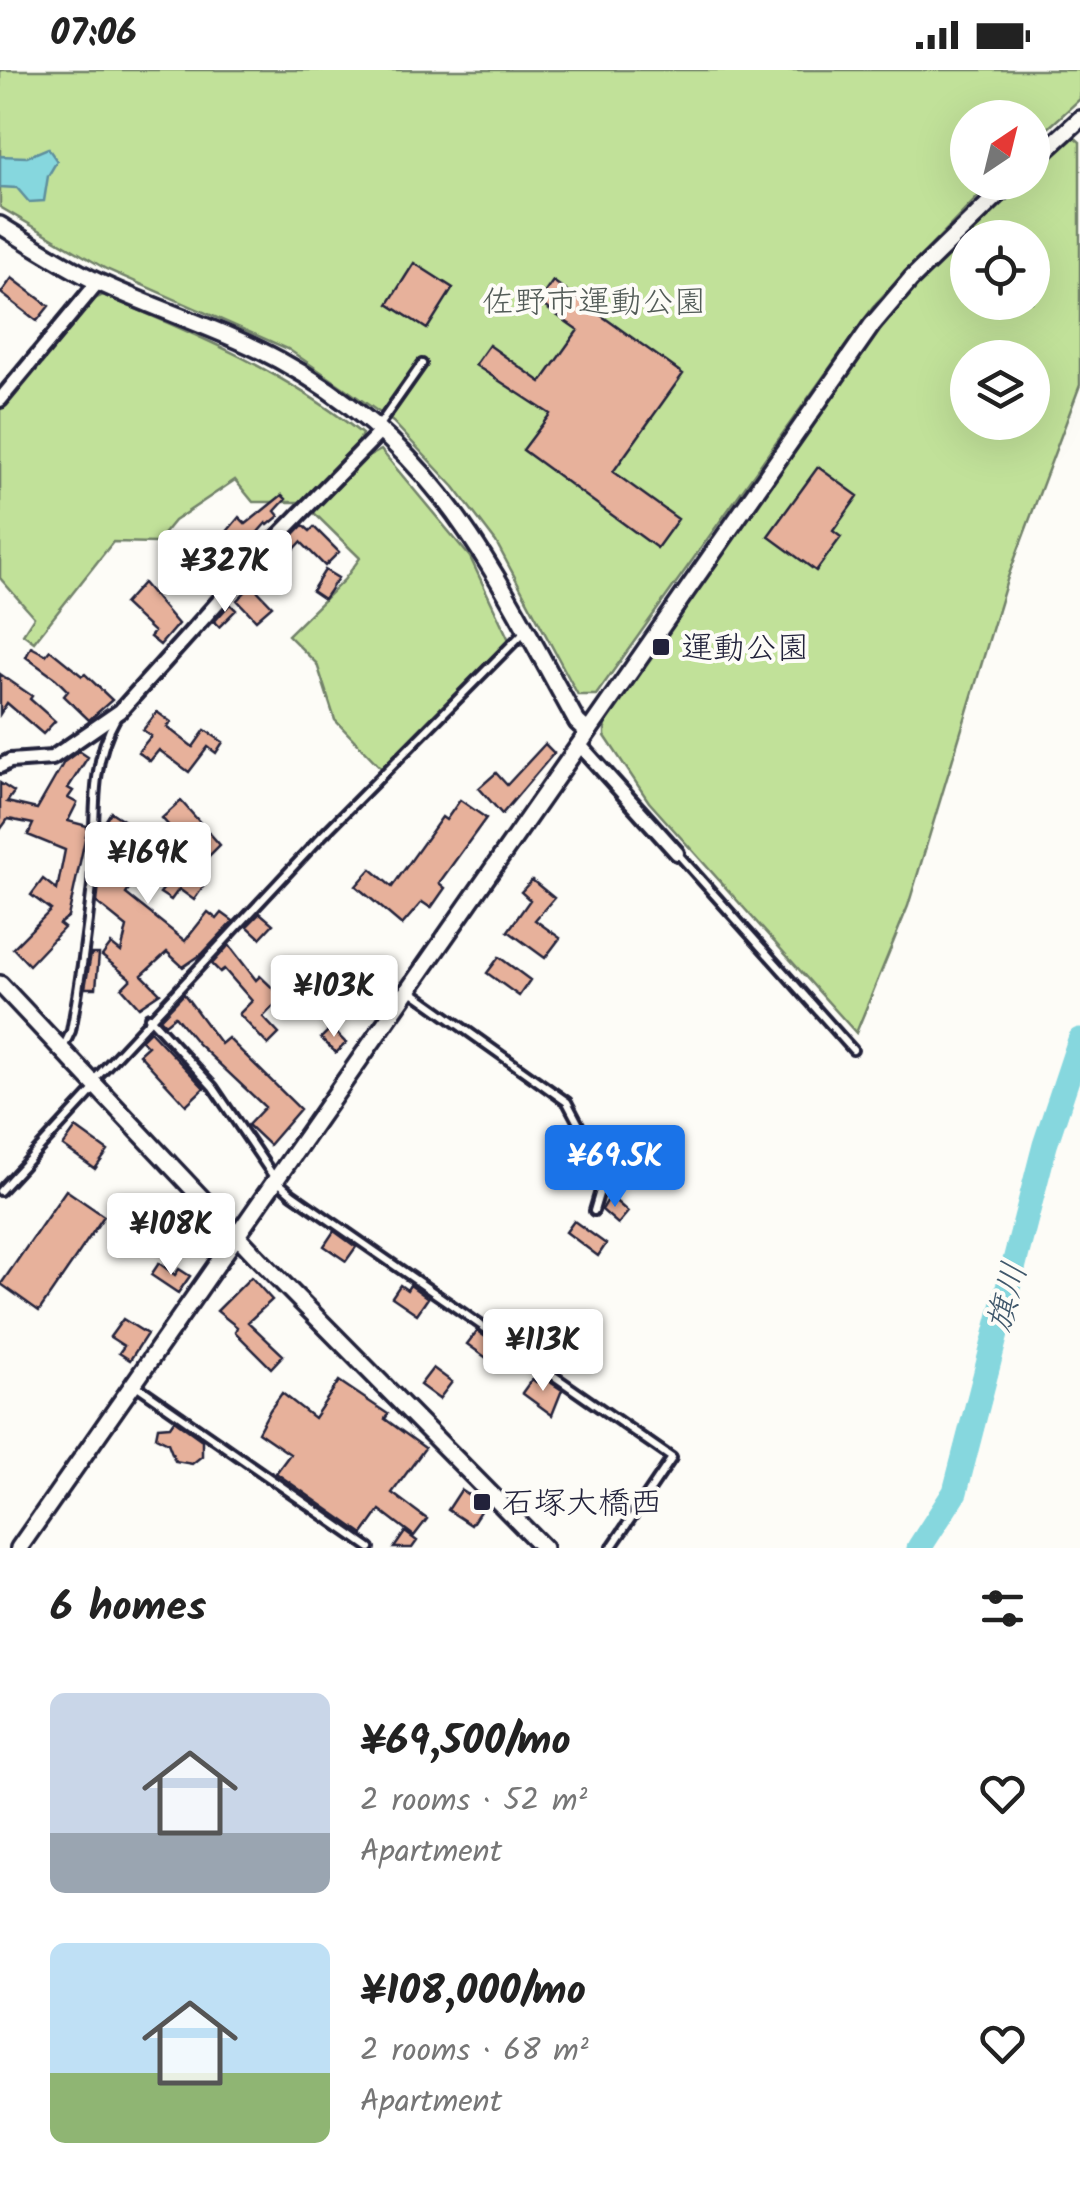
<!DOCTYPE html>
<meta charset="utf-8">
<style>
:root{--surface:#fff;--page:#f6f6f6;--text:#222;--muted:#767676;--accent:#1a73e8}
body{margin:0;font-family:Kalam,"Klee One",sans-serif;background:var(--page);color:var(--text);height:100vh;display:flex;flex-direction:column;font-size:38px;white-space:nowrap}
*{box-sizing:border-box;margin:0}
p{font-size:32px;color:var(--muted)}
.icon{flex:none;width:55px;height:55px;fill:none;stroke:currentColor;stroke-width:2;stroke-linecap:round;stroke-linejoin:round}
.map{position:relative;height:1478px;overflow:hidden}
.side{display:flex;flex-direction:column;background:var(--surface);flex:1}
.side>*{flex:none}
.needle{width:65px;rotate:35deg}
.fabs{position:absolute;left:950px;top:30px;display:grid;gap:20px}
.fabs a{display:grid;place-items:center;width:100px;height:100px;border-radius:50%;background:var(--surface);box-shadow:0 10px 40px #0002;font-size:50px}
.price{position:absolute;translate:-50% -85px;padding:0 22px;border-radius:10px;background:#fff;color:#222;font-size:32px;line-height:65px;filter:drop-shadow(0 2px 5px #0008)}
.price::after{content:'';position:absolute;left:50%;top:60px;width:30px;height:22px;margin-left:-15px;background:inherit;clip-path:polygon(0 0,100% 0,50% 100%)}
.price.on{background:var(--accent);color:#fff}
ul{padding:0;list-style:none}
li{display:flex;align-items:center;gap:30px;height:250px;padding:0 50px}
li span{display:grid;place-items:center;flex:none;width:280px;height:200px;border-radius:15px;color:#555}
li>.icon{margin-inline-start:auto}
span .icon{width:120px;height:120px;fill:#fffc;stroke-width:1}
li b{font-size:42px}
h2{display:flex;justify-content:space-between;align-items:center;height:120px;padding:0 50px;font-size:42px}
.status{display:flex;justify-content:space-between;align-items:center;height:70px;padding:0 50px;background:var(--surface);direction:ltr}
.status svg{height:28px;fill:currentColor}
.map>svg:first-child{display:block}
.green{fill:#c1e199;stroke:#72826a;stroke-width:2.5;fill-rule:evenodd}
.water{fill:#86d7de;stroke:#5e8f9d;stroke-width:2.5}
.lines{fill:none;stroke-linecap:round;stroke-linejoin:round}
.river{stroke:#86d7de;stroke-width:25}
.building{fill:#e7b19b;stroke:#22223b;stroke-width:2.5}
.service-casing{stroke:#22223b;stroke-width:14}
.minor-casing{stroke:#22223b;stroke-width:20}
.tertiary-casing{stroke:#22223b;stroke-width:22}
.service{stroke:#fdfcf7;stroke-width:6}
.minor{stroke:#fdfcf7;stroke-width:12}
.tertiary{stroke:#fdfcf7;stroke-width:15}
.poi-dot{fill:#22223b;stroke:#fdfcf7;stroke-width:4}
.labels{text-anchor:middle;stroke-width:8;stroke-linejoin:round;paint-order:stroke}
.park-label{font-size:32px;fill:#525b57;stroke:#fdfcf7}
.poi-label{font-size:32px;fill:#22223b;stroke:#fdfcf7;text-anchor:start}
.water-label{font-size:35px;font-style:italic;fill:#40586c;stroke:#fdfcf7}
</style>
<div class="status"><b>07:06</b><svg viewBox="0 0 49 12"><path d="M0 12V9h3v3zM5 12V6h3v6zM10 12V3h3v9zM15 12V0h3v12zM26 1h20v11H26zM47 4h2v5h-2z"/></svg></div>
<div class="map">
<svg width="1080" height="1478" viewBox="0 0 1080 1478">
<rect width="100%" height="100%" fill="#fdfcf7"/>
<filter id="ink" filterUnits="userSpaceOnUse"><feTurbulence type="fractalNoise" baseFrequency=".01" numOctaves="2"/><feDisplacementMap in="SourceGraphic" scale="20" xChannelSelector="R" yChannelSelector="G"/><feConvolveMatrix kernelMatrix="1 2 1 2 8 2 1 2 1" color-interpolation-filters="sRGB"/></filter>
<g filter="url(#ink)">
<path class="green" d="M 0,0 L 1080,0 L 1080,29 L 1033,72 L 1032,48 L 968,48 L 968,112 L 991,113 L 876,233 L 596,625 L 578,625 L 496,472 L 454,417 L 393,352 L 288,279 L 106,199 L 0,137 Z
M 1072,65 L 1080,72 L 1080,315 L 1008,507 L 908,836 L 856,963 L 649,732 L 605,666 L 605,653 L 865,279 L 910,221 L 1020,113 L 1032,112 L 1033,102 ZM 968,168 L 1032,168 L 1032,232 L 968,232 ZM 968,288 L 1032,288 L 1032,352 L 968,352 Z
M 103,225 C 198,265 280,299 362,364 L 357,376 L 368,387 L 381,380 L 470,487 L 509,570 L 384,701 L 335,650 L 317,594 L 288,565 L 344,510 L 360,488 L 303,432 L 253,432 L 235,410 L 174,451 L 156,473 L 113,472 L 34,572 L 23,564 L 34,547 L 0,508 L 0,339 L 92,230 Z"/>
<path class="water" d="M 48,78 L 57,91 L 48,106 L 44,131 L 29,132 L 17,118 L 0,117 L 0,86 L 27,87 Z"/>
<g class="lines">
<path class="river" d="M 919,1478 L 955,1422 L 1045,1075 L 1080,970"/>
</g>
<path class="building" d="M 414,193 L 453,218 L 427,259 L 388,234 Z
M 12,208 L 49,236 L 37,251 L 1,223 Z
M 553,211 L 683,304 L 613,402 L 678,449 L 657,478 L 523,380 L 550,344 L 475,295 L 489,275 L 541,312 L 578,260 L 538,232 Z
M 818,397 L 858,426 L 833,461 L 841,467 L 816,501 L 768,466 Z
M 282,425 L 286,429 L 275,441 L 279,446 L 268,455 L 266,453 L 243,479 L 225,464 L 239,447 L 246,454 Z
M 303,455 L 310,461 L 314,457 L 339,482 L 325,496 L 301,472 L 287,487 L 279,480 Z
M 169,470 L 203,496 L 193,509 L 159,483 Z
M 325,500 L 338,508 L 324,529 L 312,521 Z
M 143,513 L 178,554 L 160,575 L 150,567 L 154,562 L 124,534 Z
M 252,515 L 272,536 L 256,550 L 237,530 Z
M 230,534 L 236,540 L 219,557 L 214,552 Z
M 31,577 L 46,585 L 50,580 L 82,606 L 85,604 L 112,630 L 89,650 L 64,626 L 68,621 L 56,609 L 26,587 Z
M 0,604 L 32,626 L 30,629 L 55,651 L 43,664 L 7,633 L 0,644 Z
M 157,642 L 171,652 L 167,657 L 193,677 L 205,660 L 223,672 L 216,683 L 208,677 L 189,702 L 159,680 L 150,691 L 138,682 L 151,666 L 143,660 Z
M 545,674 L 554,683 L 502,744 L 479,718 L 496,703 L 507,715 Z
M 79,681 L 88,687 L 68,718 L 73,721 L 68,728 L 77,733 L 68,751 L 87,756 L 87,760 L 68,847 L 59,854 L 64,858 L 29,895 L 13,878 L 51,840 L 31,825 L 43,809 L 57,820 L 65,780 L 28,765 L 33,754 L 8,749 L 0,760 L 0,713 L 14,722 L 7,732 L 37,739 L 64,692 Z
M 460,730 L 486,748 L 439,813 L 445,818 L 431,838 L 422,832 L 402,855 L 356,816 L 371,799 L 392,817 L 442,747 L 446,750 Z
M 181,731 L 220,775 L 202,793 L 162,748 Z
M 111,742 L 198,798 L 192,804 L 205,814 L 194,830 L 179,819 L 171,830 L 160,823 L 172,808 L 147,791 L 126,824 L 185,871 L 208,842 L 217,849 L 222,843 L 233,851 L 202,884 L 183,897 L 167,882 L 142,905 L 160,923 L 139,937 L 122,918 L 131,909 L 102,886 L 111,874 L 121,882 L 127,857 L 97,833 L 99,813 L 109,798 L 100,792 L 100,785 L 115,764 L 102,756 Z
M 532,810 L 554,828 L 535,850 L 560,868 L 545,888 L 508,861 L 530,830 L 521,822 Z
M 260,843 L 273,854 L 260,868 L 247,856 Z
M 229,875 L 256,910 L 260,906 L 282,927 L 263,947 L 279,964 L 268,975 L 239,944 L 252,931 L 224,899 L 220,902 L 212,894 Z
M 91,884 L 99,884 L 96,918 L 85,918 Z
M 499,887 L 530,910 L 519,926 L 487,903 Z
M 323,917 L 349,942 L 334,958 L 307,932 Z
M 184,924 L 221,974 L 228,968 L 300,1039 L 269,1075 L 248,1055 L 265,1037 L 198,974 L 175,946 L 165,954 L 160,949 Z
M 331,958 L 346,973 L 336,983 L 321,968 Z
M 150,961 L 204,1018 L 186,1035 L 139,984 L 148,976 L 141,970 Z
M 76,1058 L 108,1081 L 95,1099 L 63,1076 Z
M 649,1069 L 651,1082 L 618,1089 L 617,1078 Z
M 66,1120 L 104,1146 L 39,1241 L 1,1214 Z
M 610,1126 L 628,1142 L 618,1154 L 602,1140 Z
M 574,1151 L 606,1174 L 598,1186 L 566,1162 Z
M 334,1161 L 356,1177 L 346,1191 L 324,1176 Z
M 159,1193 L 175,1205 L 179,1199 L 190,1206 L 178,1223 L 151,1205 Z
M 251,1207 L 272,1230 L 248,1252 L 283,1285 L 271,1298 L 235,1262 L 237,1257 L 217,1241 Z
M 400,1215 L 407,1220 L 410,1215 L 428,1228 L 417,1244 L 392,1227 Z
M 123,1249 L 147,1264 L 130,1290 L 119,1283 L 124,1276 L 110,1267 Z
M 477,1261 L 497,1275 L 488,1289 L 467,1274 Z
M 433,1298 L 452,1312 L 439,1329 L 420,1315 Z
M 541,1306 L 562,1320 L 552,1345 L 522,1323 L 532,1309 L 536,1312 Z
M 339,1311 L 388,1344 L 385,1349 L 425,1378 L 392,1423 L 427,1449 L 414,1466 L 380,1440 L 363,1464 L 276,1403 L 290,1384 L 258,1362 L 270,1340 L 282,1323 L 314,1348 Z
M 174,1350 L 202,1370 L 202,1386 L 192,1394 L 175,1391 L 168,1373 L 156,1367 L 158,1357 L 170,1356 Z
M 461,1420 L 484,1435 L 471,1455 L 448,1440 Z
M 405,1462 L 417,1471 L 412,1478 L 394,1478 Z"/>
<g class="lines">
<g class="service-casing">
<path id="service" d="M 377,358 L 422,294
M 678,784 L 853,980
M 411,921 L 567,1032 L 605,1104 L 594,1141
M 149,947 L 213,1017 L 276,1110 L 292,1124 L 672,1388 L 611,1478
M 63,978 L 71,961 C 80,913 87,863 92,815 C 97,759 87,698 116,648
M 93,1011 L 321,767 L 527,559
M 0,1121 L 97,1016
M 136,1315 L 370,1478"/>
</g>
<g class="minor-casing">
<path id="minor" d="M 0,330 L 98,212
M 579,674 L 677,783
M 0,696 L 10,691 L 52,688 L 120,641 L 264,481 L 380,362"/>
</g>
<g class="tertiary-casing">
<path id="tertiary" d="M 1032,93 L 1080,49
M 0,155 C 32,175 64,196 98,212 C 158,240 221,259 279,290 C 442,379 492,500 577,652 L 588,662
M 0,914 L 258,1188 L 544,1478
M 19,1478 L 872,255 L 911,209 L 1011,112"/>
</g>
<use href="#service" class="service"/>
<use href="#minor" class="minor"/>
<use href="#tertiary" class="tertiary"/>
</g>
</g>
<g class="poi-dot">
<rect x="651" y="567" width="20" height="20" rx="5"/>
<rect x="472" y="1422" width="20" height="20" rx="5"/>
</g>
<g class="labels">
<g class="park-label">
<text x="594" y="242">佐野市運動公園</text>
</g>
<g class="poi-label">
<text x="681" y="588">運動公園</text>
<text x="502" y="1443">石塚大橋西</text>
</g>
<g class="water-label">
<text transform="translate(1006 1227) rotate(-75)" y="12">旗川</text>
</g>
</g>
</svg>
<div class="fabs">
<a><svg class="needle" viewBox="-14 -14 28 28"><path d="M0-13l5 13h-10z" fill="#e53935"/><path d="M0 13l5-13h-10z" fill="#767676"/></svg></a>
<a><svg class="icon" aria-label="locate" viewBox="0 0 24 24"><circle cx="12" cy="12" r="6"/><path d="M12 2v4M12 18v4M2 12h4M18 12h4"/></svg></a>
<a><svg class="icon" aria-label="layers" viewBox="0 0 24 24"><path d="M12 4l9 5-9 5-9-5zM3 14l9 5 9-5"/></svg></a>
</div>
<b class="price" style="left:225px;top:545px">¥327K</b>
<b class="price" style="left:148px;top:837px">¥169K</b>
<b class="price" style="left:334px;top:970px">¥103K</b>
<b class="price on" style="left:615px;top:1140px">¥69.5K</b>
<b class="price" style="left:171px;top:1208px">¥108K</b>
<b class="price" style="left:543px;top:1324px">¥113K</b>
</div>
<section class="side">
<h2>6 homes<svg class="icon" aria-label="filters" viewBox="0 0 24 24"><path d="M4 7h16M4 17h16"/><circle cx="9" cy="7" r="2"/><circle cx="15" cy="17" r="2"/></svg></h2>
<ul>
<li><span style="background:linear-gradient(#c9d6e8 70%,#9aa5b1 0)"><svg class="icon" aria-label="home" viewBox="0 0 24 24"><path d="M3 11l9-7 9 7M6 9v11h12V9"/></svg></span><div><b>¥69,500/mo</b><p>2 rooms · 52 m²</p><p>Apartment</p></div><svg class="icon" aria-label="heart" viewBox="0 0 24 24"><path d="M12 20l-8-8c-3-5 5-10 8-4 3-6 11-1 8 4z"/></svg></li>
<li><span style="background:linear-gradient(#bfe0f5 65%,#8fb573 0)"><svg class="icon" aria-label="home" viewBox="0 0 24 24"><path d="M3 11l9-7 9 7M6 9v11h12V9"/></svg></span><div><b>¥108,000/mo</b><p>2 rooms · 68 m²</p><p>Apartment</p></div><svg class="icon" aria-label="heart" viewBox="0 0 24 24"><path d="M12 20l-8-8c-3-5 5-10 8-4 3-6 11-1 8 4z"/></svg></li>
</ul>
</section>
